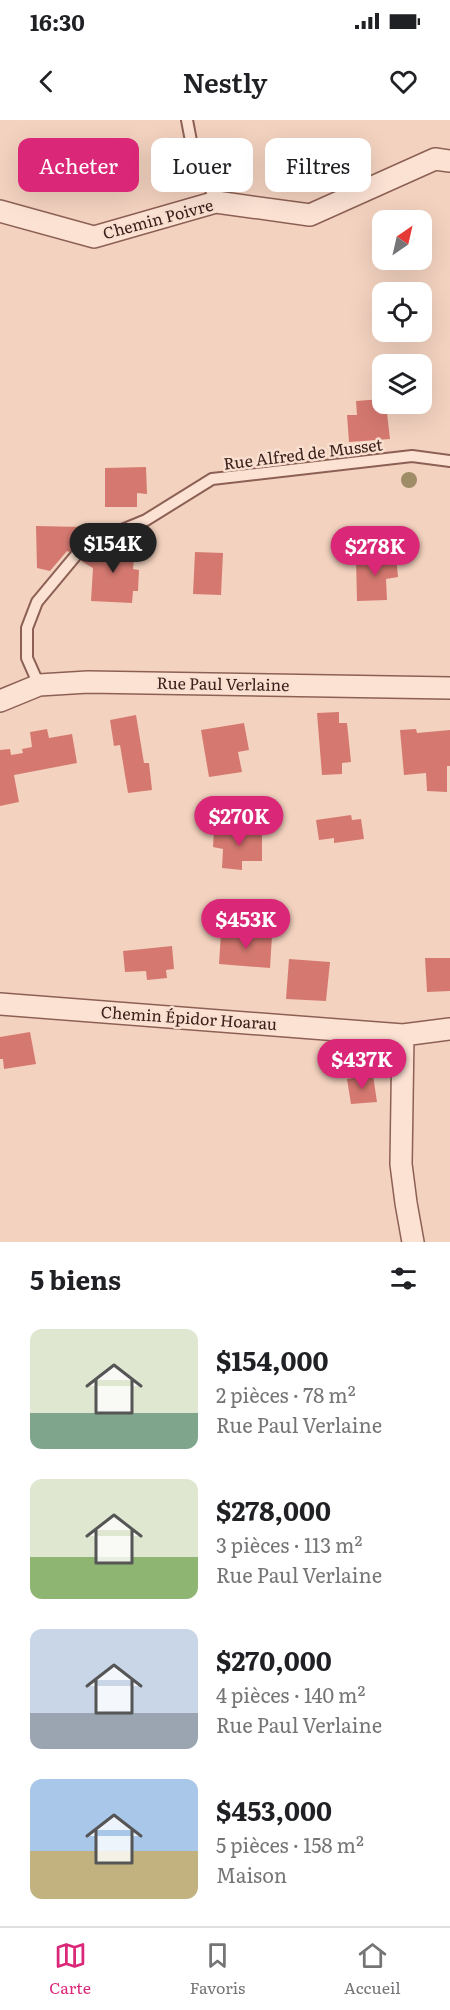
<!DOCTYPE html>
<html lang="fr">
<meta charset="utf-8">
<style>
:root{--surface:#fff;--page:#f6f6f6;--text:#202124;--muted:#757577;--line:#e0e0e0;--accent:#db2777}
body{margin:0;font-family:Literata,serif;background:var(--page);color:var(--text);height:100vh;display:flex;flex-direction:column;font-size:22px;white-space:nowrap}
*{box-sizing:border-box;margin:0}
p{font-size:20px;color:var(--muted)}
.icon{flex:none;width:33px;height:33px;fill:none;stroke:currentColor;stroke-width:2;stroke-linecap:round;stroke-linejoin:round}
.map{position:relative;height:1122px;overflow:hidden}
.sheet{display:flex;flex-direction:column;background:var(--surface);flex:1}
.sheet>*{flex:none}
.top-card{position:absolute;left:18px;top:18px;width:414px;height:54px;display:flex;gap:12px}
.needle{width:39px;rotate:34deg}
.controls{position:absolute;left:372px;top:90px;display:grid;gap:12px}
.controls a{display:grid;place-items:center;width:60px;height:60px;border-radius:12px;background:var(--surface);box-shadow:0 6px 24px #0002;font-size:30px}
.price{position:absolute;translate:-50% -51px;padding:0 14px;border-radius:21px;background:var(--accent);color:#fff;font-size:20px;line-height:39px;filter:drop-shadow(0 2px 3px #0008)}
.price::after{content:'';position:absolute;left:50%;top:36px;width:18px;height:14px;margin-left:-9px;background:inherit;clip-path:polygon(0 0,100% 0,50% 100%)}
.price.current{background:#222;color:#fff}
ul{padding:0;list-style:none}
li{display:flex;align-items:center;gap:18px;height:150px;padding:0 30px}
li span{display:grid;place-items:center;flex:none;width:168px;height:120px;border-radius:12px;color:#555}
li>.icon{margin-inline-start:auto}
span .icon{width:72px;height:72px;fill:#fffc;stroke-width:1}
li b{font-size:26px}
h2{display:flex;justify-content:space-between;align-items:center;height:72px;padding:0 30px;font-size:26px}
.pill{padding:0 21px;border-radius:12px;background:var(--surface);box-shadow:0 6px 24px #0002;font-size:21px;line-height:54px}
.pill.current{background:var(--accent);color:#fff}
.status{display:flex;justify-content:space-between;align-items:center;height:42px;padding:0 30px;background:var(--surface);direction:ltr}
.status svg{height:16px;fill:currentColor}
header{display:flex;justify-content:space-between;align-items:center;height:78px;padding:0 30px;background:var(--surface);font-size:27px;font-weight:600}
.menu{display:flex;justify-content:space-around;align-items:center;height:84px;border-top:2px solid var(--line);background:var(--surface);font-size:16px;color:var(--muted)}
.menu a{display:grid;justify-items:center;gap:3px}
.menu .current{color:var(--accent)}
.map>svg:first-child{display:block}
.building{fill:#d57970}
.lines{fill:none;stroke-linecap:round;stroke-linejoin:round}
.service-casing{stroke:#8d6055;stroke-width:14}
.minor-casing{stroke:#8d6055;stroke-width:24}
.service{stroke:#fce2d3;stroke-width:10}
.minor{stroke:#fce2d3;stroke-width:21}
.tree{fill:#9f8d67}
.labels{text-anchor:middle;stroke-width:5;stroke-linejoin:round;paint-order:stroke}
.street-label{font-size:16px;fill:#3b201b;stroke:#f9dfcf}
</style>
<div class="status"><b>16:30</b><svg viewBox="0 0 49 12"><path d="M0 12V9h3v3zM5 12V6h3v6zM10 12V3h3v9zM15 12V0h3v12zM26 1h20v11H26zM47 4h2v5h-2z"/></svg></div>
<header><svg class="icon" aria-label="back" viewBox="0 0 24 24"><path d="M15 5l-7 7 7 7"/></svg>Nestly<svg class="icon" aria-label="heart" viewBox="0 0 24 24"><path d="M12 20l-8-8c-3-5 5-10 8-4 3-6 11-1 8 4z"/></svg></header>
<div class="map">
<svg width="450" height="1122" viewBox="0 0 450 1122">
<rect width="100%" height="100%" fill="#f3d2bf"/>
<path class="building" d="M 382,279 L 382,284 L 386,284 L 390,319 L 349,322 L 347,295 L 357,295 L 356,281 Z
M 146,347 L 147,374 L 137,373 L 137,387 L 105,387 L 105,348 Z
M 36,406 L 83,407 L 82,422 L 69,432 L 67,431 L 50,451 L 37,448 Z
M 105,425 L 135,427 L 133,449 L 139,450 L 138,471 L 133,471 L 132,483 L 91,481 L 93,448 L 81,441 Z
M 195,432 L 223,433 L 221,475 L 193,474 Z
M 396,436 L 398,457 L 386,459 L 387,480 L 357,481 L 356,438 Z
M 339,592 L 339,603 L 347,603 L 351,642 L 342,643 L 342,654 L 322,655 L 317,593 Z
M 136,595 L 144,643 L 149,643 L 152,670 L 128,673 L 120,625 L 114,626 L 110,600 Z
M 244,603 L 249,630 L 238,632 L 242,652 L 209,657 L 201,610 Z
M 47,609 L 49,618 L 72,614 L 77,643 L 14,655 L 19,682 L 0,686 L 0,630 L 10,629 L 11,635 L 23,633 L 22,629 L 32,627 L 30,612 Z
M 416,609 L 417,613 L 450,610 L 450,646 L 447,646 L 447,672 L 427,671 L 426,653 L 404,655 L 400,610 Z
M 351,695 L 352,700 L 361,699 L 364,719 L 334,723 L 334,718 L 319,720 L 316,700 Z
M 214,710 L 262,712 L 262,741 L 242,741 L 242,750 L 222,748 L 223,729 L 213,727 Z
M 221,813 L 272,816 L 270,848 L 219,844 Z
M 172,826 L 174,849 L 166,850 L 167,858 L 147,860 L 146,851 L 125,852 L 123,831 Z
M 425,838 L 450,838 L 450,871 L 427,872 Z
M 289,839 L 330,842 L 326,881 L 286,879 Z
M 30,912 L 36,944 L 4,949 L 3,939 L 0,939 L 0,917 Z
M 373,955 L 377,982 L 351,984 L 347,959 Z"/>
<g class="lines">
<g class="service-casing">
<path id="service" d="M 187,0 L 191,21 L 216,82
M 39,565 L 27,538 L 27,508 L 37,482 L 77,434 L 100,419 L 146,400 L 212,359 L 412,336 L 450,341"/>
</g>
<g class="minor-casing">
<path id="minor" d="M 0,91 L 94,117 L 216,82 L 310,95 L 435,39 L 450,41
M 0,581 L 39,565 L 88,562 L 450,568
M 0,884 L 403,915 L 450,909
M 403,915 L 401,1044 L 406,1083 L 413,1122"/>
</g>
<use href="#service" class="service"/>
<use href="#minor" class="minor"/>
</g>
<circle class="tree" cx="409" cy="360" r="8"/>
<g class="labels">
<g class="street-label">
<text transform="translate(158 99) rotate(-15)" y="6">Chemin Poivre</text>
<text transform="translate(303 334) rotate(-7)" y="6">Rue Alfred de Musset</text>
<text transform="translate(223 564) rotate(1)" y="6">Rue Paul Verlaine</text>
<text transform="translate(189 898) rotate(4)" y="6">Chemin Épidor Hoarau</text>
</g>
</g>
</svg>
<div class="controls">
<a><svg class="needle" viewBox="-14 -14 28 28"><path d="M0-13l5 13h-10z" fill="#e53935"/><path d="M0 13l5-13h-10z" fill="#757577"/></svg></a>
<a><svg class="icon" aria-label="locate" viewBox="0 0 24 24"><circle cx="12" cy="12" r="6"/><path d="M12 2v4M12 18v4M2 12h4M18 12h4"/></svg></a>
<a><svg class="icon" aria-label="layers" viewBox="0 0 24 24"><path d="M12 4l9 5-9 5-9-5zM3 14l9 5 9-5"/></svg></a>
</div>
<b class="price current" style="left:113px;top:454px">$154K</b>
<b class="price" style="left:375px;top:457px">$278K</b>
<b class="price" style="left:239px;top:727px">$270K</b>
<b class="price" style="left:246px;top:830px">$453K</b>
<b class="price" style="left:362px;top:970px">$437K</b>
<div class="top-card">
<a class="pill current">Acheter</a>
<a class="pill">Louer</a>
<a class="pill">Filtres</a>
</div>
</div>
<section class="sheet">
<h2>5 biens<svg class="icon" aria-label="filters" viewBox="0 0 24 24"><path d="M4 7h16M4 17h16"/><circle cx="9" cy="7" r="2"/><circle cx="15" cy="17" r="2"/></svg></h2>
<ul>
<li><span style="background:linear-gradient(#dfe7d0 70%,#7fa58c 0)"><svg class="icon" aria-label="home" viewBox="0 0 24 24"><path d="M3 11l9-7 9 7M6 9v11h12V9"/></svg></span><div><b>$154,000</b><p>2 pièces · 78 m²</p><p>Rue Paul Verlaine</p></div></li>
<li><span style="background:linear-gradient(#dfe7d0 65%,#8fb573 0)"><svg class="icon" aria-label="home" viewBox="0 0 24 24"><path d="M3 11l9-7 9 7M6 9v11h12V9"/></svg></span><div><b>$278,000</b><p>3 pièces · 113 m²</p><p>Rue Paul Verlaine</p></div></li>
<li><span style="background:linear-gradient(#c9d6e8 70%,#9aa5b1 0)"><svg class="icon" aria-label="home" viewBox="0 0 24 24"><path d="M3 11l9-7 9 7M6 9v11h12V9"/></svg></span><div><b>$270,000</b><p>4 pièces · 140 m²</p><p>Rue Paul Verlaine</p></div></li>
<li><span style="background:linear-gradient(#a9c7e8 60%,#c2b280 0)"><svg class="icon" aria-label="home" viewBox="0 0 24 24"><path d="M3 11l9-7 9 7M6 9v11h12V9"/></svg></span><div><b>$453,000</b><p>5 pièces · 158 m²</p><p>Maison</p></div></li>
</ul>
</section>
<nav class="menu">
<a class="current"><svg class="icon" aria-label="map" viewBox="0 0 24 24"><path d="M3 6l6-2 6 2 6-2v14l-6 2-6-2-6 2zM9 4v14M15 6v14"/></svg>Carte</a>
<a><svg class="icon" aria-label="saved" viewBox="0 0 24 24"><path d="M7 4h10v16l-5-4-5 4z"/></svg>Favoris</a>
<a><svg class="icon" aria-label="home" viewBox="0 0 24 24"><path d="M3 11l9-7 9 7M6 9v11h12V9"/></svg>Accueil</a>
</nav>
